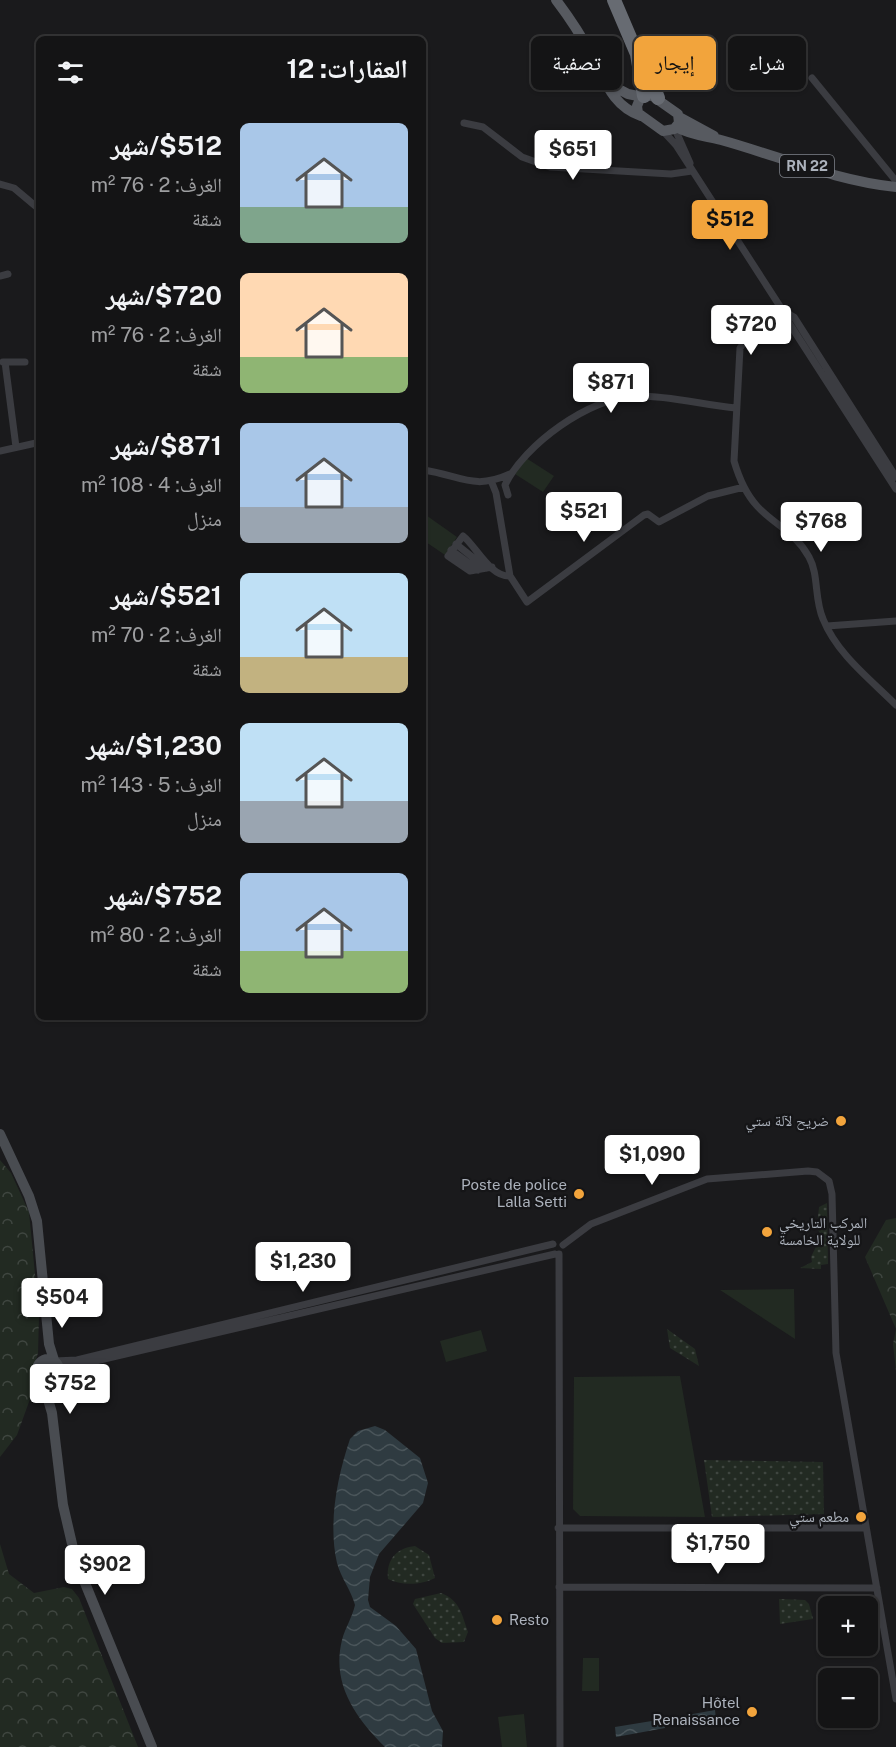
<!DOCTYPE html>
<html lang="ar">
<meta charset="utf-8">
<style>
:root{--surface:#141415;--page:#212122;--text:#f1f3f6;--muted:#9d9ea0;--line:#333334;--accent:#f2a43c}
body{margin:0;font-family:"Public Sans","Noto Naskh Arabic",sans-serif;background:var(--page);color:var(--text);direction:rtl;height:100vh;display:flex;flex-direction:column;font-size:22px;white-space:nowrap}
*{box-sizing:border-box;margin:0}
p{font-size:20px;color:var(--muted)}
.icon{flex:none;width:33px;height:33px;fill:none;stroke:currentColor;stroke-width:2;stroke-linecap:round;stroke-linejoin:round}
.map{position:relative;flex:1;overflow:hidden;direction:ltr}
.side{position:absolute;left:36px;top:36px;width:390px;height:984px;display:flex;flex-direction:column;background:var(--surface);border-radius:9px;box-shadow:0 2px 4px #0004,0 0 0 2px var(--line);direction:rtl}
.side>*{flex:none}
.banner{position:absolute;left:444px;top:36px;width:362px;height:54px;direction:rtl;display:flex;gap:12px}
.tools{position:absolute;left:818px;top:1596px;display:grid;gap:12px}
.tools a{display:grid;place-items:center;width:60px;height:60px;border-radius:9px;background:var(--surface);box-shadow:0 2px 4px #0004,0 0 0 2px var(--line);font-size:30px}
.price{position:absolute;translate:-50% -51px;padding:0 14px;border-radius:6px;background:#fff;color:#222;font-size:20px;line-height:39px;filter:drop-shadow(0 2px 3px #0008)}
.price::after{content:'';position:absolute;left:50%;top:36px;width:18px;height:14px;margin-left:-9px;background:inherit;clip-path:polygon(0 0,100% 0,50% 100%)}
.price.selected{background:var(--accent);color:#111}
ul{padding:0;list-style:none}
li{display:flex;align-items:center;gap:18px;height:150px;padding:0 18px}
li span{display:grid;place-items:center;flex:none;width:168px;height:120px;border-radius:9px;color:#555}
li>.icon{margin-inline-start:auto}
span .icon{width:72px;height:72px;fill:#fffc;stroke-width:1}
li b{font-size:26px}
h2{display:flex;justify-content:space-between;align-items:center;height:72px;padding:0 18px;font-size:26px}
.pill{padding:0 21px;border-radius:9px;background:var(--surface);box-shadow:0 2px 4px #0004,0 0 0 2px var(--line);font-size:21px;line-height:54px}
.pill.selected{background:var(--accent);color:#111}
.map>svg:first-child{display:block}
.grass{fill:url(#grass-dots)}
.forest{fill:url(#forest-crowns)}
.garden{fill:#222a22}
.water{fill:url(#water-waves)}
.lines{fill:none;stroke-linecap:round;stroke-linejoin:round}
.street{stroke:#3b3c41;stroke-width:7}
.secondary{stroke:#494c51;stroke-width:10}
.primary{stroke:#575a60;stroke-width:10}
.highway{stroke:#676b72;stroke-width:14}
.poi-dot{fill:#f2a43c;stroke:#151517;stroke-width:2}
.labels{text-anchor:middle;stroke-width:4.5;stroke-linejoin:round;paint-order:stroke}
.shield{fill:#151517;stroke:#7f838a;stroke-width:1.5}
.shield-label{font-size:14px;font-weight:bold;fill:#acb2bc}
.poi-label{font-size:15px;fill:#acb2bc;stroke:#151517;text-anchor:end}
</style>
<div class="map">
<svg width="896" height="1747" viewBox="0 0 896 1747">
<defs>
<pattern id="grass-dots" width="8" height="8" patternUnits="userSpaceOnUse" patternTransform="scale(1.5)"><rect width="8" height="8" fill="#222a22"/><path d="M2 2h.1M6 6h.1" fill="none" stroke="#3f4640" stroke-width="1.8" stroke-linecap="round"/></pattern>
<pattern id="forest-crowns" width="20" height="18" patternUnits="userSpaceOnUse" patternTransform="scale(1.5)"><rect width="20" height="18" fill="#222a22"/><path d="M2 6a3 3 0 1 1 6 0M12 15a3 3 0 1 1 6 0" fill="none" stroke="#3f4640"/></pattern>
<pattern id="water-waves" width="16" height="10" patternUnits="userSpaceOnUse" patternTransform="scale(1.5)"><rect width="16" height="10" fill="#2f3b41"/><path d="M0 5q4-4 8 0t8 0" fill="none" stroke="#4a555a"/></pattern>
</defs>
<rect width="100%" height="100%" fill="#1a1a1c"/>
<path class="grass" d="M 827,1203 L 828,1264 L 821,1265 L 821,1269 L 800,1268 L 812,1262 L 811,1257 L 821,1236 L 817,1227 L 819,1207 Z
M 667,1329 L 695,1349 L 699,1366 L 670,1348 Z
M 704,1460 L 823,1462 L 824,1514 L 712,1517 Z
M 415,1546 L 429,1555 L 435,1578 C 422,1585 401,1586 388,1579 C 386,1559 397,1548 415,1546 Z
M 441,1593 C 460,1600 462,1615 468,1632 L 464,1642 L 442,1643 L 435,1638 L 413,1604 L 415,1599 Z
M 779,1599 L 805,1600 L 809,1604 L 813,1619 L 780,1624 Z"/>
<path class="forest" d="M 0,1160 L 11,1173 L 29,1212 L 39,1316 L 38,1353 L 31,1375 L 34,1388 L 17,1435 L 0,1457 Z
M 896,1218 L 896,1371 L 893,1344 L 896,1329 L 865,1257 L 886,1220 Z
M 0,1544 L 9,1574 L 34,1593 L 64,1587 L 72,1589 L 79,1598 L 138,1747 L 0,1747 Z"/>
<path class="garden" d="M 526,458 L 554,476 L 543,492 L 515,474 Z
M 423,513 L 457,537 L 445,555 L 423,540 Z
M 794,1289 L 795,1339 L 720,1290 Z
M 481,1330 L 487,1351 L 446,1362 L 440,1341 Z
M 680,1376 L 705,1517 L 580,1516 L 573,1509 L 574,1377 Z
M 583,1658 L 599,1658 L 599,1691 L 582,1691 Z
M 524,1714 L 527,1747 L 502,1747 L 498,1717 Z"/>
<path class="water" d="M 375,1426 L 385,1430 L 420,1458 L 428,1483 L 423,1503 L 379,1554 L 370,1577 L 368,1600 L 370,1607 L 396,1626 L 416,1649 L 432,1711 L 443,1731 L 442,1747 L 385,1747 C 356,1718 331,1684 342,1640 C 345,1628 352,1618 355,1605 C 351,1590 341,1578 337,1563 C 328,1524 337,1477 350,1439 L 358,1431 Z
M 715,1710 L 716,1719 L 677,1726 L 676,1717 Z
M 664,1719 L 665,1728 L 616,1737 L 615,1727 Z"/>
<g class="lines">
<path class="street" d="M 812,78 L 896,181
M 464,123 L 483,127 L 522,157 L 550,167 L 671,174 L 692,171
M 675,129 L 690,163
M 663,131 L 676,145 L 783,311 L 794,317 L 896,477
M 0,184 L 14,188 L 39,209
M 0,276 L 8,274
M 783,311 L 749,336 L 740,348 L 734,461 C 739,478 745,493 757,506 C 775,526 794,530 809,557 C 819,575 814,598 823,619 C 837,654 870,679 896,705
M 787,315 L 789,323 L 896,489
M 3,362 L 25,362
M 5,362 L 16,447
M 0,451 L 36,443
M 423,470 C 460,475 473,491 510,474
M 492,483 L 496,493 L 510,576 L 527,602 L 644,515 L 648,514 L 659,522 L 708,496 L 744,487
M 508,495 L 505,485 C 524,445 590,397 635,396 C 668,395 703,405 736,408
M 456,544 L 486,568
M 451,550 L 478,570
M 492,567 L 470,571 L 448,556 L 463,536 C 476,546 490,577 510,576
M 827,626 L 896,621
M 563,1245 L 591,1224 L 707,1179 L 808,1171 L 817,1172 L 829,1181 L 832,1194 L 836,1353 L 896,1699
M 559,1254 L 560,1747
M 55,1361 L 77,1360 L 553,1244
M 58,1375 L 74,1366 L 555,1254
M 558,1528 L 866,1528
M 559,1587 L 877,1588"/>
<path class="secondary" d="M 0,1134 L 29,1196 L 37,1221 L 49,1344 L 54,1360
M37 1370a11 11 0 1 1 22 0a11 11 0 1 1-22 0Z
M 42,1379 L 52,1413 L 63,1505 L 76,1561 L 152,1747"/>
<path class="primary" d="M 556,0 C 569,17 582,37 592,56 C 605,80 612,106 641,116
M 607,83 L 628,94 L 643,97
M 651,95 L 678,114 L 679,123 L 674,129 L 663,131 L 638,113 L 637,106 L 640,99 Z
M 679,117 L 714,136
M 676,127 C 690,135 705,136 721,140 C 779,156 836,181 896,187"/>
<path class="highway" d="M 614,0 L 637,54 L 644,96
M 647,69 L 658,98"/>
</g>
<g class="poi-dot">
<circle cx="841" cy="1121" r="6"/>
<circle cx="579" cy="1194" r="6"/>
<circle cx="767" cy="1232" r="6"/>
<circle cx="861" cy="1517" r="6"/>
<circle cx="497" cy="1620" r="6"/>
<circle cx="752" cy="1712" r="6"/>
</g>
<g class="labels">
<rect class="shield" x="780" y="155" width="54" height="22" rx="4.5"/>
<g class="shield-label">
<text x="807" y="171">RN 22</text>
</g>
<g class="poi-label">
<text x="829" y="1126">ضريح لآلة ستي</text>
<text x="567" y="1190">Poste de police<tspan x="567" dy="17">Lalla Setti</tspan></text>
<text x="779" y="1228" text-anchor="start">المركب التاريخي<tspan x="779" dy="17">للولاية الخامسة</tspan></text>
<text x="849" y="1522">مطعم ستي</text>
<text x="509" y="1625" text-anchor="start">Resto</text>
<text x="740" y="1708">Hôtel<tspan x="740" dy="17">Renaissance</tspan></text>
</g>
</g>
</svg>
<div class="tools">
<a>+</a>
<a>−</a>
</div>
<b class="price" style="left:573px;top:181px">$651</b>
<b class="price selected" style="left:730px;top:251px">$512</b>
<b class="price" style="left:751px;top:356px">$720</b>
<b class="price" style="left:611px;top:414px">$871</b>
<b class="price" style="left:584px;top:543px">$521</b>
<b class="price" style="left:821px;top:553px">$768</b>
<b class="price" style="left:652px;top:1186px">$1,090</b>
<b class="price" style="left:303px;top:1293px">$1,230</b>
<b class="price" style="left:62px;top:1329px">$504</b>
<b class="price" style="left:70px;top:1415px">$752</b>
<b class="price" style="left:718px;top:1575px">$1,750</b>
<b class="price" style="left:105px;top:1596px">$902</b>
<div class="banner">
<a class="pill">شراء</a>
<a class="pill selected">إيجار</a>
<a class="pill">تصفية</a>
</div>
<section class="side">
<h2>العقارات: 12<svg class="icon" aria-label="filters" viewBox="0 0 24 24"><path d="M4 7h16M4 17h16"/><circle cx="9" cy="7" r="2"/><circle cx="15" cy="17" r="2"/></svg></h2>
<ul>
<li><span style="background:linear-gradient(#a9c7e8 70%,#7fa58c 0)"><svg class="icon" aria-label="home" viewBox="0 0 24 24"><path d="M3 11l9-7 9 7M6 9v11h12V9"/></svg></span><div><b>$512/شهر</b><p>الغرف: 2 · 76 m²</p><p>شقة</p></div></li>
<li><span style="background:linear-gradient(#ffd9b3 70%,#8fb573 0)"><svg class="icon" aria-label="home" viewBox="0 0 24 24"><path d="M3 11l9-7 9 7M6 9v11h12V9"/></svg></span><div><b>$720/شهر</b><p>الغرف: 2 · 76 m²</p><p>شقة</p></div></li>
<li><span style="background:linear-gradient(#a9c7e8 70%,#9aa5b1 0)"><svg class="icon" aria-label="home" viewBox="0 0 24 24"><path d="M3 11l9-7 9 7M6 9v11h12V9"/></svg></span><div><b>$871/شهر</b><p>الغرف: 4 · 108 m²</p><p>منزل</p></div></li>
<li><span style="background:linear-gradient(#bfe0f5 70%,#c2b280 0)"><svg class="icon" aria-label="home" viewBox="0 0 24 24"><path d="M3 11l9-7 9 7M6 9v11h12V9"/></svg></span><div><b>$521/شهر</b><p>الغرف: 2 · 70 m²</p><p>شقة</p></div></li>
<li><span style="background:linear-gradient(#bfe0f5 65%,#9aa5b1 0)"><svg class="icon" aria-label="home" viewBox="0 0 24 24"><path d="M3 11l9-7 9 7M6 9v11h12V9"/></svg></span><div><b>$1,230/شهر</b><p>الغرف: 5 · 143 m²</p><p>منزل</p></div></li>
<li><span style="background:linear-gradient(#a9c7e8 65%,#8fb573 0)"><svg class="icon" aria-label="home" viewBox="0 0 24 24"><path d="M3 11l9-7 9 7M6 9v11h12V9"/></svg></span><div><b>$752/شهر</b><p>الغرف: 2 · 80 m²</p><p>شقة</p></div></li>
</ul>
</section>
</div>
